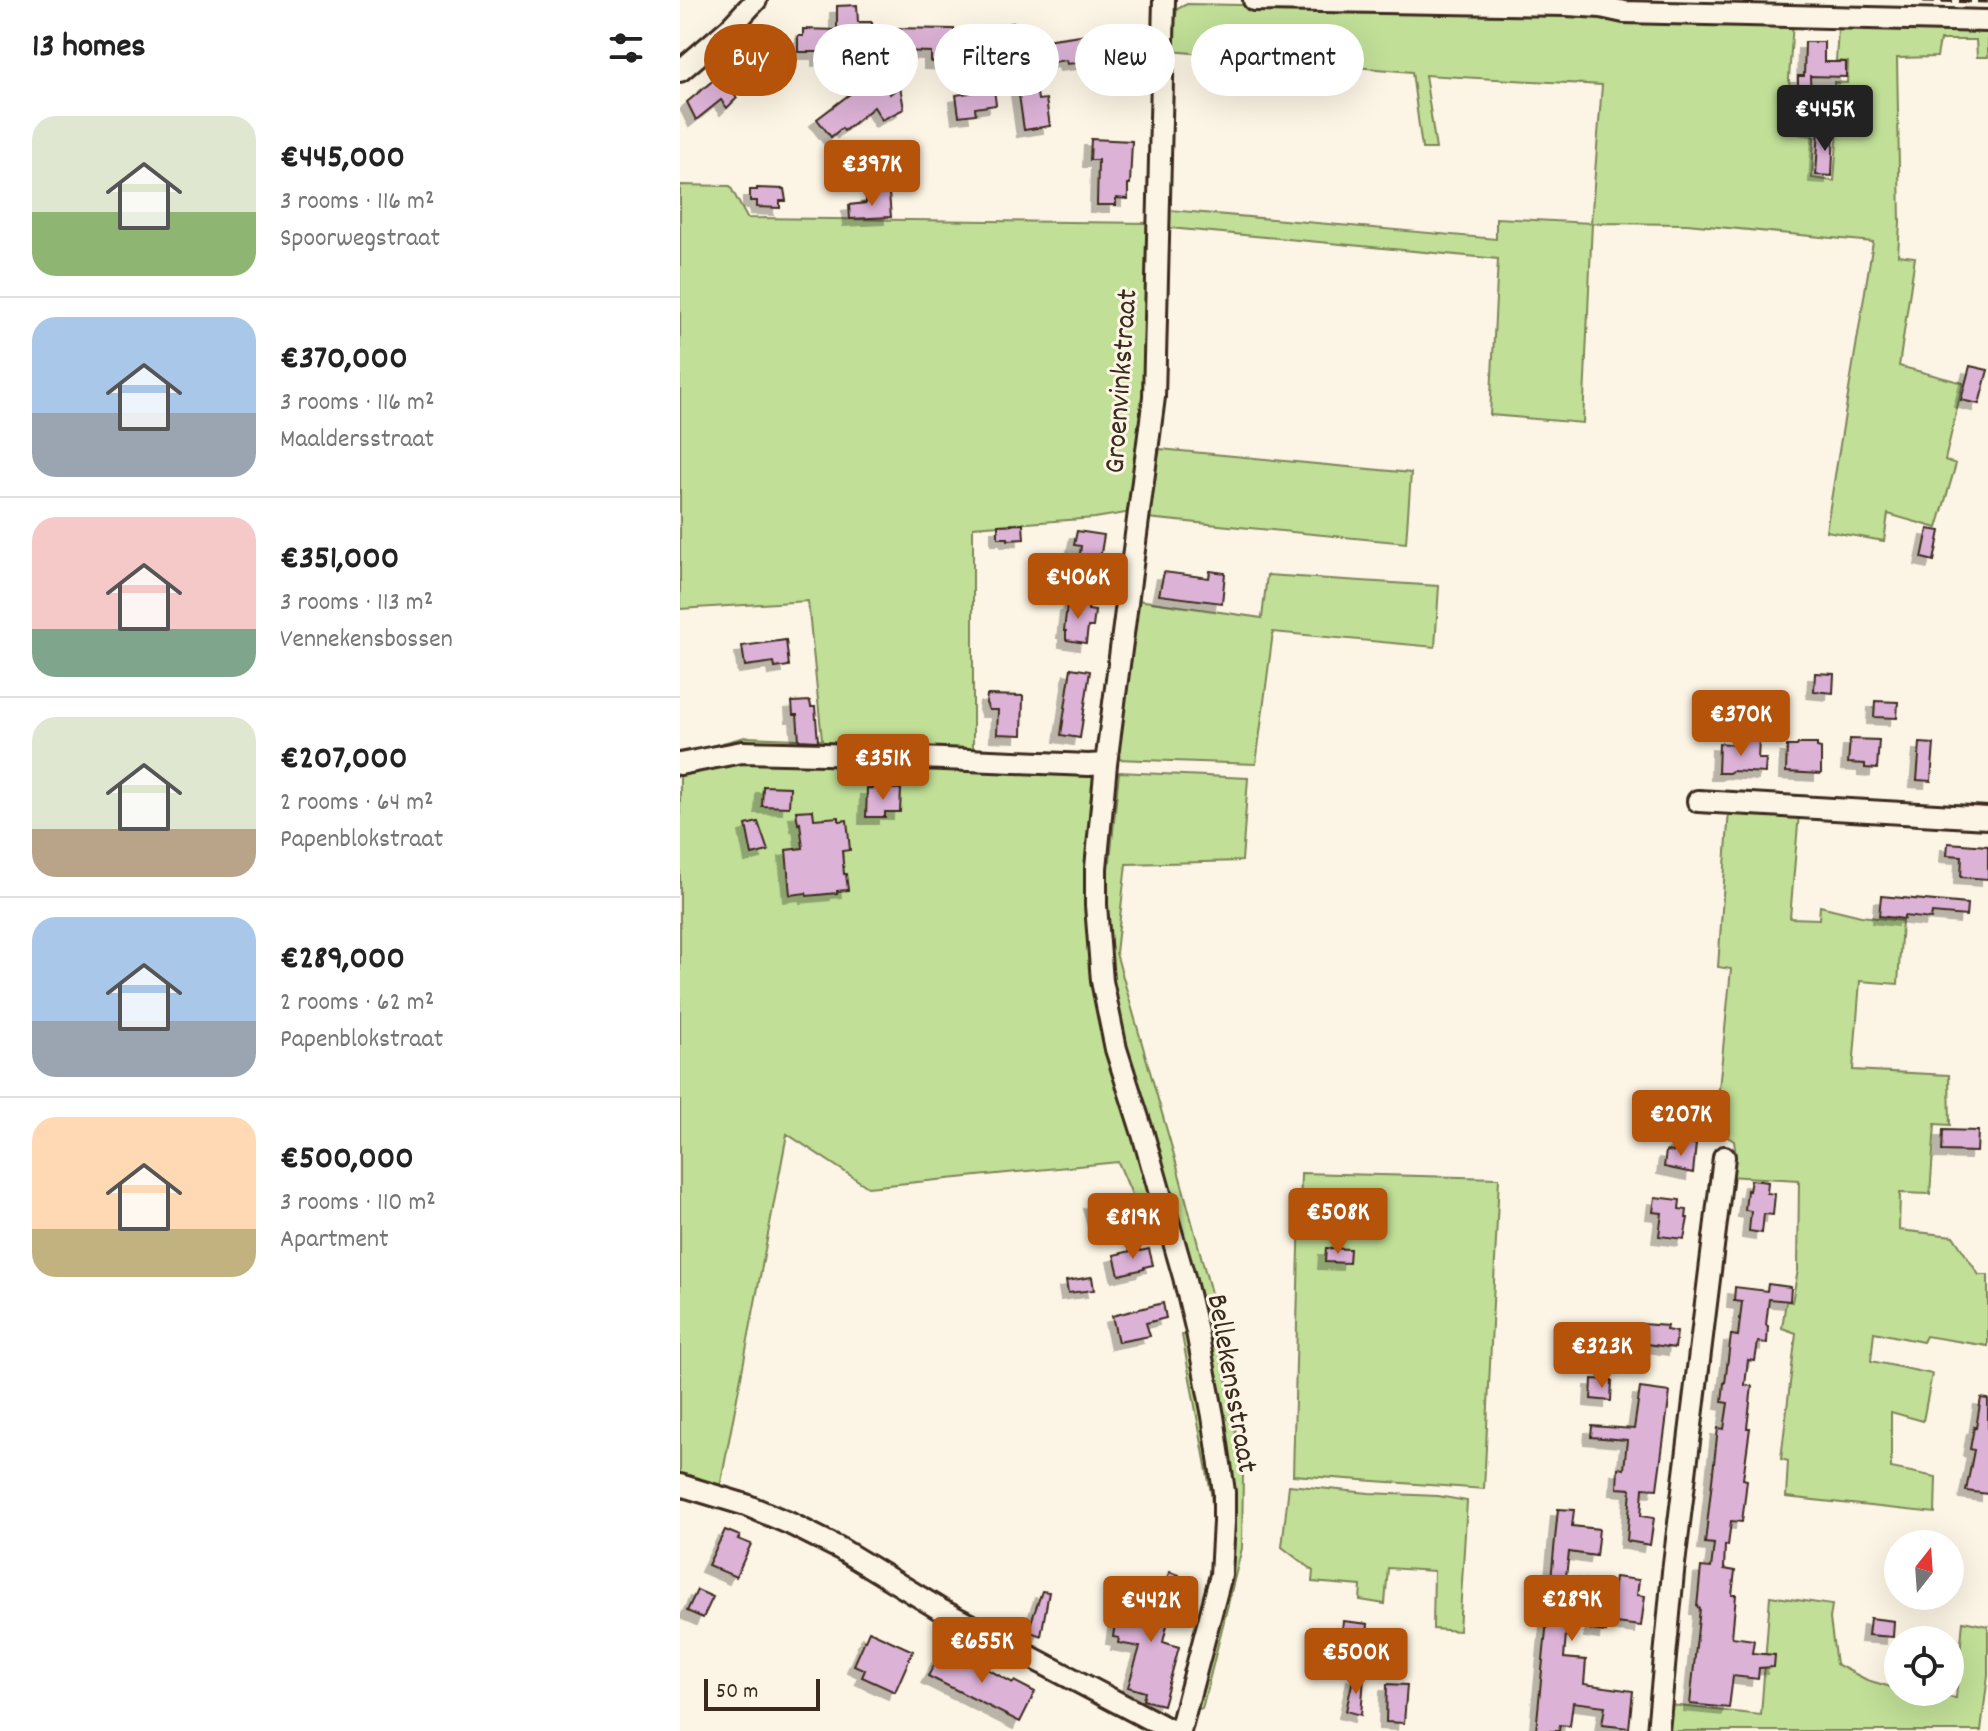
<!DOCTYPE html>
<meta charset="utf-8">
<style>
:root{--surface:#fff;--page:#f2f2f2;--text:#222;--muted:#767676;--line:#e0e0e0;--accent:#b45309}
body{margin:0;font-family:Dekko,sans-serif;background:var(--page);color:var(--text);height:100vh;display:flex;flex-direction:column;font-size:30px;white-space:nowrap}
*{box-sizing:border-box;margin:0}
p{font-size:26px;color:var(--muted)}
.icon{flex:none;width:44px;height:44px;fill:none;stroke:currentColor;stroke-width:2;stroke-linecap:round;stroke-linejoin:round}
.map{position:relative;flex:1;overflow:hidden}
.sheet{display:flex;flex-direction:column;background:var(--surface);width:680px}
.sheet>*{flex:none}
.hud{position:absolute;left:24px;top:24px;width:760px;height:72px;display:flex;gap:16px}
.needle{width:52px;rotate:17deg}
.controls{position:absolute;left:1204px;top:1530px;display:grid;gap:16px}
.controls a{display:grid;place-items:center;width:80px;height:80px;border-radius:50%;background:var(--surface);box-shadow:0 8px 32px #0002;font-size:40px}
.scale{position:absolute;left:24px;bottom:20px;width:116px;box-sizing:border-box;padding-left:8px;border:4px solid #3b2a1e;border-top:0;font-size:22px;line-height:28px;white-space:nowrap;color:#3b2a1e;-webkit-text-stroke:6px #fcf5e5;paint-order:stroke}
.price{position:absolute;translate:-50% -68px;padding:0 18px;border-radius:8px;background:var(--accent);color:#fff;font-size:26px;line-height:52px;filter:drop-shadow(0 2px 4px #0008)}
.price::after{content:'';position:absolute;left:50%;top:48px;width:24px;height:18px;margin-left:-12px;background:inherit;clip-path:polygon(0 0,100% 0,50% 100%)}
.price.current{background:#222;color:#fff}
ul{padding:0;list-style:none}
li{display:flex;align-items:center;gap:24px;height:200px;padding:0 32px}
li+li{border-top:2px solid var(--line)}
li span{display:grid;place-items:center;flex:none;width:224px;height:160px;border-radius:24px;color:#555}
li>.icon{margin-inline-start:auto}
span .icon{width:96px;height:96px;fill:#fffc;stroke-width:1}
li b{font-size:34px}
h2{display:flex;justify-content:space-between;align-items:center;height:96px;padding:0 32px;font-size:34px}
.pill{padding:0 28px;border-radius:36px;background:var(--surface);box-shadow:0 8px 32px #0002;font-size:28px;line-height:72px}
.pill.current{background:var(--accent);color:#fff}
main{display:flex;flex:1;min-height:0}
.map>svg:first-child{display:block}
.green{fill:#c1df97;stroke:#7e845a;stroke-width:2}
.building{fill:#dcb2d7;stroke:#3b2a1e;stroke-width:2;filter:url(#shadow)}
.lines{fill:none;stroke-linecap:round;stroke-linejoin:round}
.minor-casing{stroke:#3b2a1e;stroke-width:26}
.minor{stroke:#fcf5e5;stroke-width:20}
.rail{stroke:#3b2a1e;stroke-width:5;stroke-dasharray:12 6;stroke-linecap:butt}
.labels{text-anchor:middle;stroke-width:6;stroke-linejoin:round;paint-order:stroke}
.street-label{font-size:30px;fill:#3b2a1e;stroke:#fcf5e5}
</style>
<main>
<section class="sheet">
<h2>13 homes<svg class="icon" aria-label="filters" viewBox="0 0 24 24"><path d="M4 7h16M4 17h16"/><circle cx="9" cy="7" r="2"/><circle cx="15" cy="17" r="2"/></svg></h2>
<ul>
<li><span style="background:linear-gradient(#dfe7d0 60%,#8fb573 0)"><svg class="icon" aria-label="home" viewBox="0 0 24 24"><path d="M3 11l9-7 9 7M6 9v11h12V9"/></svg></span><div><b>€445,000</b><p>3 rooms · 116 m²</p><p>Spoorwegstraat</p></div></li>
<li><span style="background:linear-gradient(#a9c7e8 60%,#9aa5b1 0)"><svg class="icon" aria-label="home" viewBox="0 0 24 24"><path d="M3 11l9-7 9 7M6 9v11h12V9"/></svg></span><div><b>€370,000</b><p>3 rooms · 116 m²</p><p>Maaldersstraat</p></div></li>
<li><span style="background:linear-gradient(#f6c9c9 70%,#7fa58c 0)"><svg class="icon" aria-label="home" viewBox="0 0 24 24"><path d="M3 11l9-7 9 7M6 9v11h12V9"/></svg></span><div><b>€351,000</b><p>3 rooms · 113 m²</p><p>Vennekensbossen</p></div></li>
<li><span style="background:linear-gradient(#dfe7d0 70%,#b9a48a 0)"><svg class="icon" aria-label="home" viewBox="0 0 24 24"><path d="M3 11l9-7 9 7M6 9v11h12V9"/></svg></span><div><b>€207,000</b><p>2 rooms · 64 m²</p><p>Papenblokstraat</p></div></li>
<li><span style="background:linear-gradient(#a9c7e8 65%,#9aa5b1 0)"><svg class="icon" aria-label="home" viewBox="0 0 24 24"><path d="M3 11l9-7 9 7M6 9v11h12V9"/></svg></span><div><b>€289,000</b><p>2 rooms · 62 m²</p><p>Papenblokstraat</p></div></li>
<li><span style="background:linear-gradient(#ffd9b3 70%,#c2b280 0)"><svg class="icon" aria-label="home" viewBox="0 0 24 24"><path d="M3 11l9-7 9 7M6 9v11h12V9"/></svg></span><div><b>€500,000</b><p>3 rooms · 110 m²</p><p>Apartment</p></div></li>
</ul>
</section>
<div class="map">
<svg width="1308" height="1731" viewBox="0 0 1308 1731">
<defs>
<filter id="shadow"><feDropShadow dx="-7" dy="7" stdDeviation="0" flood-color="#0004"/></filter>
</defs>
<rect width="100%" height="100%" fill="#fcf5e5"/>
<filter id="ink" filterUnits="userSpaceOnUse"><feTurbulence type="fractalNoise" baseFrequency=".0125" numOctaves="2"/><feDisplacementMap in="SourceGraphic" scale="16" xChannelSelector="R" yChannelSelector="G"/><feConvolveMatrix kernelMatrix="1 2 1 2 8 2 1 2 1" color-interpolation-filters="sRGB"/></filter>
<g filter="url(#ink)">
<path class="green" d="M 507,4 L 924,12 L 924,21 L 1113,22 L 1109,78 L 1111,133 L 1134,136 L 1132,178 L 1154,181 L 1158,127 L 1153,126 L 1154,82 L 1167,83 L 1168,62 L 1156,61 L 1158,28 L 1308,29 L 1308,57 L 1297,57 L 1296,40 L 1260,40 L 1257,57 L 1217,58 L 1220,223 L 1218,255 L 1235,257 L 1219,366 L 1283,383 L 1265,460 L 1276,464 L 1257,528 L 1208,514 L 1204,541 L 1146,531 L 1193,242 L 1007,224 L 912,223 L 903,423 L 810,415 L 818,259 L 490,228 L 490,210 L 816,239 L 816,218 L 911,223 L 922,85 L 745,75 L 756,149 L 742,149 L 732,72 L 490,51 L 497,9 Z
M 0,185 L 50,186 L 67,218 L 471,223 L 465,368 L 452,512 L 415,518 L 293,527 L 293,769 L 415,772 L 408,857 L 430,861 L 439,772 L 568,778 L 562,861 L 446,864 L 436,953 L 494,1155 L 532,1297 L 563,1473 L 562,1548 L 522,1709 L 513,1708 L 536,1622 L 535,1542 L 531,1493 L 502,1335 L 510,1334 L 485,1242 L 478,1243 L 467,1219 L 457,1206 L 438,1162 L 188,1187 L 107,1134 L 39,1493 L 0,1481 L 0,754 L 65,737 L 142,740 L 128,601 L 0,609 Z
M 480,449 L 731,473 L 726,543 L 467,518 Z
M 587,575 L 759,586 L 755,647 L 593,632 L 576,764 L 436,759 L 457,600 L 582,618 Z
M 1049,809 L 1119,813 L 1110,918 L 1139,919 L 1140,906 L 1181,916 L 1222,921 L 1218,984 L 1180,981 L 1173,1070 L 1269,1075 L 1270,1125 L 1255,1124 L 1250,1194 L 1220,1193 L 1219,1230 L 1273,1236 L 1299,1275 L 1308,1275 L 1308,1346 L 1246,1336 L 1243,1342 L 1194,1332 L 1191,1361 L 1252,1374 L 1243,1421 L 1211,1412 L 1211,1468 L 1256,1477 L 1255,1513 L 1106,1497 L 1108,1461 L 1101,1459 L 1116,1333 L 1102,1328 L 1106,1301 L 1112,1302 L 1118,1270 L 1119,1180 L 1047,1176 L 1056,1156 L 1054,1141 L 1035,1129 L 1051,969 L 1038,967 Z
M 621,1173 L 819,1178 L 804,1489 L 613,1475 Z
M 609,1485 L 689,1493 L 758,1496 L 787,1501 L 779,1631 L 753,1629 L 754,1571 L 708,1568 L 705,1604 L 680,1600 L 681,1586 L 632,1582 L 633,1571 L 602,1547 Z
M 1090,1596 L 1152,1605 L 1150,1619 L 1156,1664 L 1187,1680 L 1218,1689 L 1218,1692 L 1235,1692 L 1276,1698 L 1283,1621 L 1308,1626 L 1308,1675 L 1301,1731 L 987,1731 L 991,1705 L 1081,1715 Z"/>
<path class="building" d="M 177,5 L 178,22 L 192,22 L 192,34 L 170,36 L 171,52 L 163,57 L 139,59 L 139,52 L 118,52 L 118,36 L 123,36 L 123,29 L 157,30 L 157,6 Z
M 333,23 L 336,44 L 408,34 L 409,43 L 411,43 L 413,61 L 387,64 L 386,60 L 353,65 L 358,100 L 366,99 L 370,126 L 344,130 L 333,53 L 282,61 L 282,63 L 251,62 L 251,52 L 217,51 L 217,49 L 208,48 L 207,28 L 274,29 L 274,33 Z
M 434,30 L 457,30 L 456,72 L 448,73 L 448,78 L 432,77 Z
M 1125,42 L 1144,42 L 1144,62 L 1166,62 L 1166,77 L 1130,76 L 1131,99 L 1118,100 L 1118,76 L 1124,76 Z
M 195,75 L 210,94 L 220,86 L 224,109 L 202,120 L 194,107 L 164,131 L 162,128 L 151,137 L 137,119 Z
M 36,78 L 42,85 L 44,83 L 57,98 L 47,108 L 41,100 L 16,120 L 7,102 Z
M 314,89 L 316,105 L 295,108 L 296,114 L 279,116 L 276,95 Z
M 1139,129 L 1154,129 L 1152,176 L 1136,175 Z
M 411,139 L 452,141 L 450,184 L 448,184 L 448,199 L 436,198 L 436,205 L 417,205 L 418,160 L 410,160 Z
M 77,188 L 104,189 L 106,201 L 100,201 L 100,208 L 77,207 L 77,201 L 70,201 L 70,190 L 77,190 Z
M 209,193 L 211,217 L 170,219 L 169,205 L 186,203 L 186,196 Z
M 1290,366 L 1308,370 L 1299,404 L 1281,400 Z
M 343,524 L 344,539 L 328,540 L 328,538 L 318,538 L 318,525 Z
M 1248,529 L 1260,531 L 1254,561 L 1242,558 Z
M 397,531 L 424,535 L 418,571 L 398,568 L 401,546 L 394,545 Z
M 530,571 L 545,573 L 542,603 L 479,595 L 484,572 L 529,578 Z
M 391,599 L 409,602 L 408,610 L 415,611 L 413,627 L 408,627 L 406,643 L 386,640 L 386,631 L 384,631 L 387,605 L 390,605 Z
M 106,640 L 109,666 L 95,668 L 94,662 L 65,666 L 62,646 Z
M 391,668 L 410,671 L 400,738 L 381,735 Z
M 1135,673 L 1154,674 L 1153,693 L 1134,691 Z
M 307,695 L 343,696 L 342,735 L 317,734 L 318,710 L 309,710 L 306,703 Z
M 130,701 L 131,707 L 135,707 L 138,741 L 119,740 L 117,715 L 113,715 L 112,702 Z
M 1195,701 L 1218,702 L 1217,718 L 1194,717 Z
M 1060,739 L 1079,740 L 1078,759 L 1086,759 L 1085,773 L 1052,771 L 1049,773 L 1038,773 L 1039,743 L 1060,745 Z
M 1170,739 L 1199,740 L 1197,769 L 1185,768 L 1185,764 L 1168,763 Z
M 1240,743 L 1254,744 L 1251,781 L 1237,780 Z
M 1118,744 L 1137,744 L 1137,747 L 1141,748 L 1141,774 L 1106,772 L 1107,746 L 1117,746 Z
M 83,786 L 110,787 L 109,807 L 82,806 Z
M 187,788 L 221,789 L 220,812 L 205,812 L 205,817 L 186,817 Z
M 133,810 L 134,819 L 159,817 L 159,821 L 167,820 L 170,850 L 162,851 L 164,874 L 166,874 L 168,890 L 157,891 L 157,893 L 127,896 L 126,893 L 110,895 L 106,850 L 123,848 L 120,823 L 118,824 L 116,811 Z
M 78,822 L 88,851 L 72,855 L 66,825 Z
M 1268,843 L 1308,846 L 1308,879 L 1281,877 L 1282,856 L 1267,855 Z
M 1201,896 L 1287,904 L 1286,916 L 1252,913 L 1251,919 L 1224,916 L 1224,919 L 1199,916 Z
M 1263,1130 L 1298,1131 L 1297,1152 L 1262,1151 Z
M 996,1142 L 1016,1144 L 1013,1173 L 984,1167 L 986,1151 L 994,1152 Z
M 1071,1180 L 1088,1182 L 1087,1193 L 1095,1194 L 1093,1215 L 1084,1214 L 1082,1233 L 1069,1231 L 1071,1211 L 1065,1210 L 1067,1190 L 1069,1191 Z
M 430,1197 L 435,1214 L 454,1208 L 458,1222 L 438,1228 L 437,1224 L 418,1230 L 410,1202 Z
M 975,1197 L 1000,1200 L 999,1209 L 1007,1210 L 1006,1218 L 1008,1218 L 1004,1239 L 979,1236 L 982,1213 L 973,1212 Z
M 646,1248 L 670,1249 L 669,1263 L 645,1262 Z
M 459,1249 L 460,1251 L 469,1249 L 473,1265 L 464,1267 L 464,1269 L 439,1275 L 434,1255 Z
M 412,1277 L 414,1290 L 388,1293 L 386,1281 Z
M 1088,1284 L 1111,1287 L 1110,1301 L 1089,1299 L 1086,1325 L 1088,1326 L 1087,1343 L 1078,1342 L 1075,1361 L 1068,1360 L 1065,1385 L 1072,1386 L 1067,1428 L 1070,1428 L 1063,1479 L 1067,1480 L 1064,1506 L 1062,1522 L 1051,1521 L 1048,1546 L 1045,1545 L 1044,1569 L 1055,1571 L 1052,1595 L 1056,1595 L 1052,1637 L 1074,1640 L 1072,1653 L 1095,1655 L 1094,1667 L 1079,1668 L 1078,1679 L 1053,1676 L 1049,1708 L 1010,1704 L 1020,1608 L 1017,1607 L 1021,1567 L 1031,1568 L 1034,1544 L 1025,1543 L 1038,1428 L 1044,1429 L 1048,1403 L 1042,1402 L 1044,1383 L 1045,1383 L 1051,1335 L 1058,1336 L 1062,1302 L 1054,1301 L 1055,1287 L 1087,1291 Z
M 483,1303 L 486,1318 L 466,1323 L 470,1336 L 438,1342 L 432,1316 Z
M 962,1324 L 987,1326 L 986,1330 L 997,1332 L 995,1348 L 960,1343 Z
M 912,1379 L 932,1380 L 931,1401 L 911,1399 Z
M 960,1388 L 990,1392 L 977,1489 L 963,1488 L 961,1516 L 974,1518 L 970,1545 L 947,1541 L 951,1489 L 937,1488 L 938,1468 L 944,1469 L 947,1440 L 911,1437 L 912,1426 L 954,1429 Z
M 1301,1398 L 1308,1399 L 1308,1494 L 1286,1491 L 1294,1450 L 1290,1449 L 1294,1427 L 1296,1428 Z
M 878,1509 L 894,1510 L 892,1526 L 919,1529 L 916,1556 L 889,1552 L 886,1577 L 908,1580 L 906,1595 L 885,1592 L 882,1617 L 884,1617 L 883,1621 L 887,1622 L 884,1658 L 906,1660 L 904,1684 L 953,1691 L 949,1728 L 922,1725 L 925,1706 L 893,1702 L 890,1726 L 880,1725 L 879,1731 L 856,1731 Z
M 45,1530 L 60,1536 L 58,1539 L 71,1544 L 56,1577 L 28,1565 Z
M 489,1572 L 499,1575 L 483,1642 L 499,1647 L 483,1705 L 463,1700 L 465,1692 L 448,1687 L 460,1647 L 438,1643 L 439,1638 L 433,1637 L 436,1616 L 456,1619 L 459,1607 L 464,1608 L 468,1594 L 482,1598 Z
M 935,1577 L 959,1580 L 957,1595 L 965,1596 L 961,1626 L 927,1622 L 926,1632 L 911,1630 L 914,1605 L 931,1607 Z
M 17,1590 L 33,1597 L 23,1618 L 7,1611 Z
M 362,1591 L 369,1592 L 361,1636 L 348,1631 Z
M 1190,1618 L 1214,1621 L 1213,1637 L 1188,1635 Z
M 663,1621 L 688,1624 L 685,1661 L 659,1658 Z
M 189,1631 L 233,1651 L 215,1692 L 182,1677 L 185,1670 L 174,1665 Z
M 268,1648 L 333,1683 L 334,1681 L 355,1692 L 340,1722 L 248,1676 L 259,1656 L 263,1658 Z
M 674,1674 L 684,1678 L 681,1715 L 666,1711 Z
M 707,1684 L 727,1685 L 724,1723 L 706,1722 Z"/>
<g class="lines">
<g class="minor-casing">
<path id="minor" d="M 484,0 L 474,397 L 426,764 L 416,868 L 416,905 L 422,981 L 436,1049 L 463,1134 L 504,1277 L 517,1332 L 533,1416 L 544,1492 L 544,1522 L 541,1575 L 500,1731
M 574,0 L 887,5 L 921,7 L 944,12 L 1308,21
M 0,71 L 50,28 L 76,0
M 0,764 L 62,752 L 145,754 L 408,765 L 426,764
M 1018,801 L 1308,818
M 0,1485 L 66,1505 L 111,1524 L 159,1548 L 261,1610 L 492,1731
M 978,1731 L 993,1572 L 1044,1157"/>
</g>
<use href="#minor" class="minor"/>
<path class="rail" d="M 1243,0 L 1308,1"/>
</g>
</g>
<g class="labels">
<g class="street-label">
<text transform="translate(439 381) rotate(-86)" y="10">Groenvinkstraat</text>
<text transform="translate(554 1383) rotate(80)" y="10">Bellekensstraat</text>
</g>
</g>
</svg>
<div class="controls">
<a><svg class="needle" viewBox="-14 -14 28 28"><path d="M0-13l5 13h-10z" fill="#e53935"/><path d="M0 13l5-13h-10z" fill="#767676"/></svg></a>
<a><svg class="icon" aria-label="locate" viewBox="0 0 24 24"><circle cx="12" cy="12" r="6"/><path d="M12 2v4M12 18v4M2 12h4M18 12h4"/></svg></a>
</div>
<div class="scale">50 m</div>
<b class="price current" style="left:1145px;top:153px">€445K</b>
<b class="price" style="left:192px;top:208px">€397K</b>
<b class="price" style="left:398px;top:621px">€406K</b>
<b class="price" style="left:1061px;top:758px">€370K</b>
<b class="price" style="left:203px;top:802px">€351K</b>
<b class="price" style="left:1001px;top:1158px">€207K</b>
<b class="price" style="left:658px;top:1256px">€508K</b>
<b class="price" style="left:453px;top:1261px">€819K</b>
<b class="price" style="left:922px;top:1390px">€323K</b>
<b class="price" style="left:892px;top:1643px">€289K</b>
<b class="price" style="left:471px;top:1644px">€442K</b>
<b class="price" style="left:302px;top:1685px">€655K</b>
<b class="price" style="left:676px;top:1696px">€500K</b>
<div class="hud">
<a class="pill current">Buy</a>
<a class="pill">Rent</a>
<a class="pill">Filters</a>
<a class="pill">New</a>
<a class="pill">Apartment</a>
</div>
</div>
</main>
